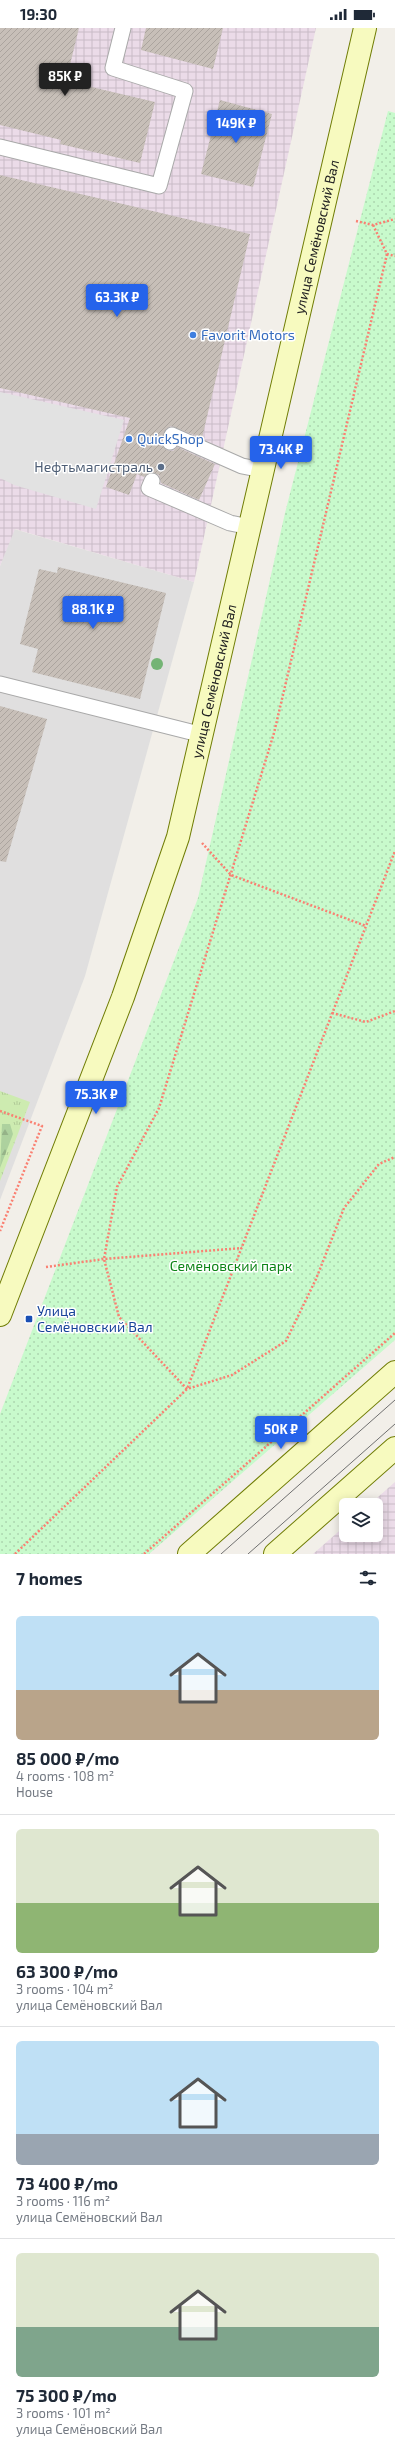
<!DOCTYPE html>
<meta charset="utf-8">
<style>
:root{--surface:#fff;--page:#f6f6f7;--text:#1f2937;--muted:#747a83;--line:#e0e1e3;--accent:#2563eb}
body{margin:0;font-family:"Exo 2",sans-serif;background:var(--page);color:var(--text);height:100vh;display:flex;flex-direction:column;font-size:15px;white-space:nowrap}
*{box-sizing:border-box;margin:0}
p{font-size:13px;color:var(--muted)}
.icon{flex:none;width:22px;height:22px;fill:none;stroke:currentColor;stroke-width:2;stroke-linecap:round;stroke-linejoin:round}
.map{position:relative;height:1526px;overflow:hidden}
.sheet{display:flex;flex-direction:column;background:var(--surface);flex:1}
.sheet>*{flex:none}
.controls{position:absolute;left:339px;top:1470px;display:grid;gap:8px}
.controls a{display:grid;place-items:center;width:44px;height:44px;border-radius:6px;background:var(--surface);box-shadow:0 2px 10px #0003;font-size:20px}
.price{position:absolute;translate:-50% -34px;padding:0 9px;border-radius:4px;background:var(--accent);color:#fff;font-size:13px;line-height:26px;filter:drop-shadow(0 1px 2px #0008)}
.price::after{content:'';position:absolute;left:50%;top:24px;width:12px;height:9px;margin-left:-6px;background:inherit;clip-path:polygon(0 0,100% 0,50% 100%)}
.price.active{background:#222;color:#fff}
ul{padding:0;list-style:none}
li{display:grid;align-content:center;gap:8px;height:212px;padding:0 16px}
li+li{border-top:1px solid var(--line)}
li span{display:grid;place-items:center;height:124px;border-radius:6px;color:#555}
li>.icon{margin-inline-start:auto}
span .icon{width:72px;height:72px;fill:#fffc;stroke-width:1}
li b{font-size:17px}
h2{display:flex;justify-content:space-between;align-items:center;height:48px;padding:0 16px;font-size:17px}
.status{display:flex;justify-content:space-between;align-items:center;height:28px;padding:0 20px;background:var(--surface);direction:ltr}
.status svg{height:11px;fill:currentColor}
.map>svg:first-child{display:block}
.residential{fill:#e0dfdf}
.industrial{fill:url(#industrial-grid)}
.grass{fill:url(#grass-tufts)}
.forest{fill:url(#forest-firs)}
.park{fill:url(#park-dots)}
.parking{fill:#e2e2e2}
.building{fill:url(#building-hatch)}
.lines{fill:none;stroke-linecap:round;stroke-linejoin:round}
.lane-casing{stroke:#a9a9a9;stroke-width:17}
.secondary-casing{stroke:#707d05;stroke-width:24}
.path{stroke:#fa8072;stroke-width:2.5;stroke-dasharray:2 2;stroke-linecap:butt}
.lane{stroke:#fff;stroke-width:15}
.secondary{stroke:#f7fabf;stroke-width:22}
.tram{stroke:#707070;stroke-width:1}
.tree{fill:#74b475}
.shop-dot{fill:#3f7fe0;stroke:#fff;stroke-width:1.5}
.service-dot{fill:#5c6f8a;stroke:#fff;stroke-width:1.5}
.transit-dot{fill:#1a4fb4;stroke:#fff;stroke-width:1.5}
.labels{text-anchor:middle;stroke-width:3;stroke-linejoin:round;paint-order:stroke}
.street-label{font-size:14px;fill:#222;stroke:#fff}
.shop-label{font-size:14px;fill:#366cbe;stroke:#fff;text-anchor:start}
.service-label{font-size:14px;fill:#4e5e75;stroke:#fff;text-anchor:end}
.park-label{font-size:14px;fill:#0c8416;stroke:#fff}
.transit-label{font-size:14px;fill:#164399;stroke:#fff;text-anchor:start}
</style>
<div class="status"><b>19:30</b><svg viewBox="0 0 49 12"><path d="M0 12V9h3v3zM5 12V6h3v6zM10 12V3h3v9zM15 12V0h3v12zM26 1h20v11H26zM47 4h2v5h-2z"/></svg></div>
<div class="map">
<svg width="395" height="1526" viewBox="0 0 395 1526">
<defs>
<pattern id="industrial-grid" width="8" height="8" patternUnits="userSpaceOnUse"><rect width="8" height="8" fill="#ebdbe8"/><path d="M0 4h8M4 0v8" fill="none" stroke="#c9bcc7"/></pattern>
<pattern id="grass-tufts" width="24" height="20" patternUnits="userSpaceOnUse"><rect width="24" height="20" fill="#cdebb0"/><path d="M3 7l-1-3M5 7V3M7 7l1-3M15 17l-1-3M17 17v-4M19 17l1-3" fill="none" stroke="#b0c997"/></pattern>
<pattern id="forest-firs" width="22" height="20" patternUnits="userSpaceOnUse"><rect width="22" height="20" fill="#add19e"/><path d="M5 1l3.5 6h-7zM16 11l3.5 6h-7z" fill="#95b388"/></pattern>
<pattern id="park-dots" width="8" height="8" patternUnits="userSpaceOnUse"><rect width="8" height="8" fill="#c8facc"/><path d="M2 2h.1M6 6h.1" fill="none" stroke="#acd6af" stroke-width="1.8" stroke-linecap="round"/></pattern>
<pattern id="building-hatch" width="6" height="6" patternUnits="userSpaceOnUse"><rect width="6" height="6" fill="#c7bfb8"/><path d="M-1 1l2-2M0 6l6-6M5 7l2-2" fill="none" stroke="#aba49e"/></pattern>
</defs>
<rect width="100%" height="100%" fill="#f2efe9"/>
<path class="residential" d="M 14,501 L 194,554 L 85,948 L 0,1172 L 0,538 Z"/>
<path class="industrial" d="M 0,0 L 316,0 L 194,554 L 15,501 L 0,538 Z
M 395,1454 L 395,1526 L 313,1526 L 346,1497 L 346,1507 L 376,1507 L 376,1477 L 369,1477 Z"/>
<path class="grass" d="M 0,1063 L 30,1074 L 0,1153 Z"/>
<path class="forest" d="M 2,1096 L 10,1096 L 13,1106 L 0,1140 Z"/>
<path class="park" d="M 388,83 L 395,85 L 395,1312 L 149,1526 L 0,1526 L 0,1386 L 198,870 L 285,485 Z"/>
<path class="parking" d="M 0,364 L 124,392 L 96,481 L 14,457 L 0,450 Z"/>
<path class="building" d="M 0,0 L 79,0 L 66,53 L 155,74 L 140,135 L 60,116 L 61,112 L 0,97 Z
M 146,0 L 223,0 L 213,41 L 141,22 Z
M 220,72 L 272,86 L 253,159 L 201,146 Z
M 0,147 L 250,206 L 202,410 L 171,398 L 166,401 L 161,412 L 161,417 L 167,422 L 173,423 L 177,419 L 215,436 L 199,472 L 161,455 L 159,447 L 151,444 L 144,449 L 137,446 L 129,467 L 106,459 L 130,390 L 0,360 Z
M 58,539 L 166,565 L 140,671 L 32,644 L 38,621 L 20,616 L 39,541 L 57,545 Z
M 0,678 L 47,691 L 6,834 L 0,833 Z"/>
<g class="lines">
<g class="lane-casing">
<path id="lane" d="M 0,119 L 159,158 L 185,63 L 113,40 L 123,0
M 170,414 L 172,407 L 242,438 L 263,442
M 152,453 L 149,460 L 230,495 L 250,499
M 0,656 L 203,707"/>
</g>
<g class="secondary-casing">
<g id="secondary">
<path id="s1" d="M 0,1287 L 123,969 L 178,809 L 365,0"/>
<path d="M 189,1526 L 395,1344"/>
<path d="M 275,1526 L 395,1420"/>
</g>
</g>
<path class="path" d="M 356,193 L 373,197 L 395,191
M 373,197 L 387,226 L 395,228
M 387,226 L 274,705 L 159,1080 L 117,1159 L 104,1231 L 119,1289 L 187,1361 L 232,1347 L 286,1313 L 316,1251 L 344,1180 L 379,1136 L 395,1129
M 202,815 L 231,847 L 366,898
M 332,985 L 366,994 L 395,983
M 0,1083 L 42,1098 L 0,1203
M 46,1239 L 104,1231 L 242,1220
M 15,1526 L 187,1361 L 395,823
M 144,1526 L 395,1305"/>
<use href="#lane" class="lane"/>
<use href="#secondary" class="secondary"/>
<path class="tram" d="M 221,1526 L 395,1372
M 248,1526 L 395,1396"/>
</g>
<circle class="tree" cx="157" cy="636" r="6"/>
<g class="shop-dot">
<circle cx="193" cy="307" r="4"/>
<circle cx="129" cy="411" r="4"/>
</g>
<circle class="service-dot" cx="161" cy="439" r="4"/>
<rect class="transit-dot" x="25" y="1287" width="8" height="8" rx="2"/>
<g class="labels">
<g class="street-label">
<text dy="5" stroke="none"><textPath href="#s1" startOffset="1126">улица Семёновский Вал</textPath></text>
<text dy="5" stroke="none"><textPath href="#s1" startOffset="670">улица Семёновский Вал</textPath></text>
</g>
<g class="shop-label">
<text x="201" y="312">Favorit Motors</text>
<text x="137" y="416">QuickShop</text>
</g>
<g class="service-label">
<text x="153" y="444">Нефтьмагистраль</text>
</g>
<g class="park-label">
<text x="231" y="1243">Семёновский парк</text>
</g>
<g class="transit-label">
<text x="37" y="1288">Улица<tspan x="37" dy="16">Семёновский Вал</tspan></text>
</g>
</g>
</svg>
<div class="controls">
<a><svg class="icon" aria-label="layers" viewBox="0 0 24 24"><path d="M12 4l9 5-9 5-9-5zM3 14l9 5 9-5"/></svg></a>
</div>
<b class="price active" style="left:65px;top:69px">85K ₽</b>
<b class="price" style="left:236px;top:116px">149K ₽</b>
<b class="price" style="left:117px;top:290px">63.3K ₽</b>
<b class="price" style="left:281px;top:442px">73.4K ₽</b>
<b class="price" style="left:93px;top:602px">88.1K ₽</b>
<b class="price" style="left:96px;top:1087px">75.3K ₽</b>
<b class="price" style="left:281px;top:1422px">50K ₽</b>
</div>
<section class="sheet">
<h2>7 homes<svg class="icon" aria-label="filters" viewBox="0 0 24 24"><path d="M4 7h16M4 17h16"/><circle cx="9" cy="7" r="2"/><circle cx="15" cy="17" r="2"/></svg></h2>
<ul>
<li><span style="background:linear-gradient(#bfe0f5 60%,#b9a48a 0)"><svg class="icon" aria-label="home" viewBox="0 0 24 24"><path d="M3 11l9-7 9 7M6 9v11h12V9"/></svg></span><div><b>85 000 ₽/mo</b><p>4 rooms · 108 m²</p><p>House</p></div></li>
<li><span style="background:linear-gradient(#dfe7d0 60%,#8fb573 0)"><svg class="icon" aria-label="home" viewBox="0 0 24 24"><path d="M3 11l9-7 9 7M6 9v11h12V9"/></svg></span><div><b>63 300 ₽/mo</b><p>3 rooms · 104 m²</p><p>улица Семёновский Вал</p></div></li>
<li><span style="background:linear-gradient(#bfe0f5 75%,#9aa5b1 0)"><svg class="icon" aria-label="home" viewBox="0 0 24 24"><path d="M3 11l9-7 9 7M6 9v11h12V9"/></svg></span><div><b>73 400 ₽/mo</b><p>3 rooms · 116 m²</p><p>улица Семёновский Вал</p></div></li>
<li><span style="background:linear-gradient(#dfe7d0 60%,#7fa58c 0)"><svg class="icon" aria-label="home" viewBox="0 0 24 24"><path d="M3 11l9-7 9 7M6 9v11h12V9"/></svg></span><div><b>75 300 ₽/mo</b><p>3 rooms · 101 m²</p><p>улица Семёновский Вал</p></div></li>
</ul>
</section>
